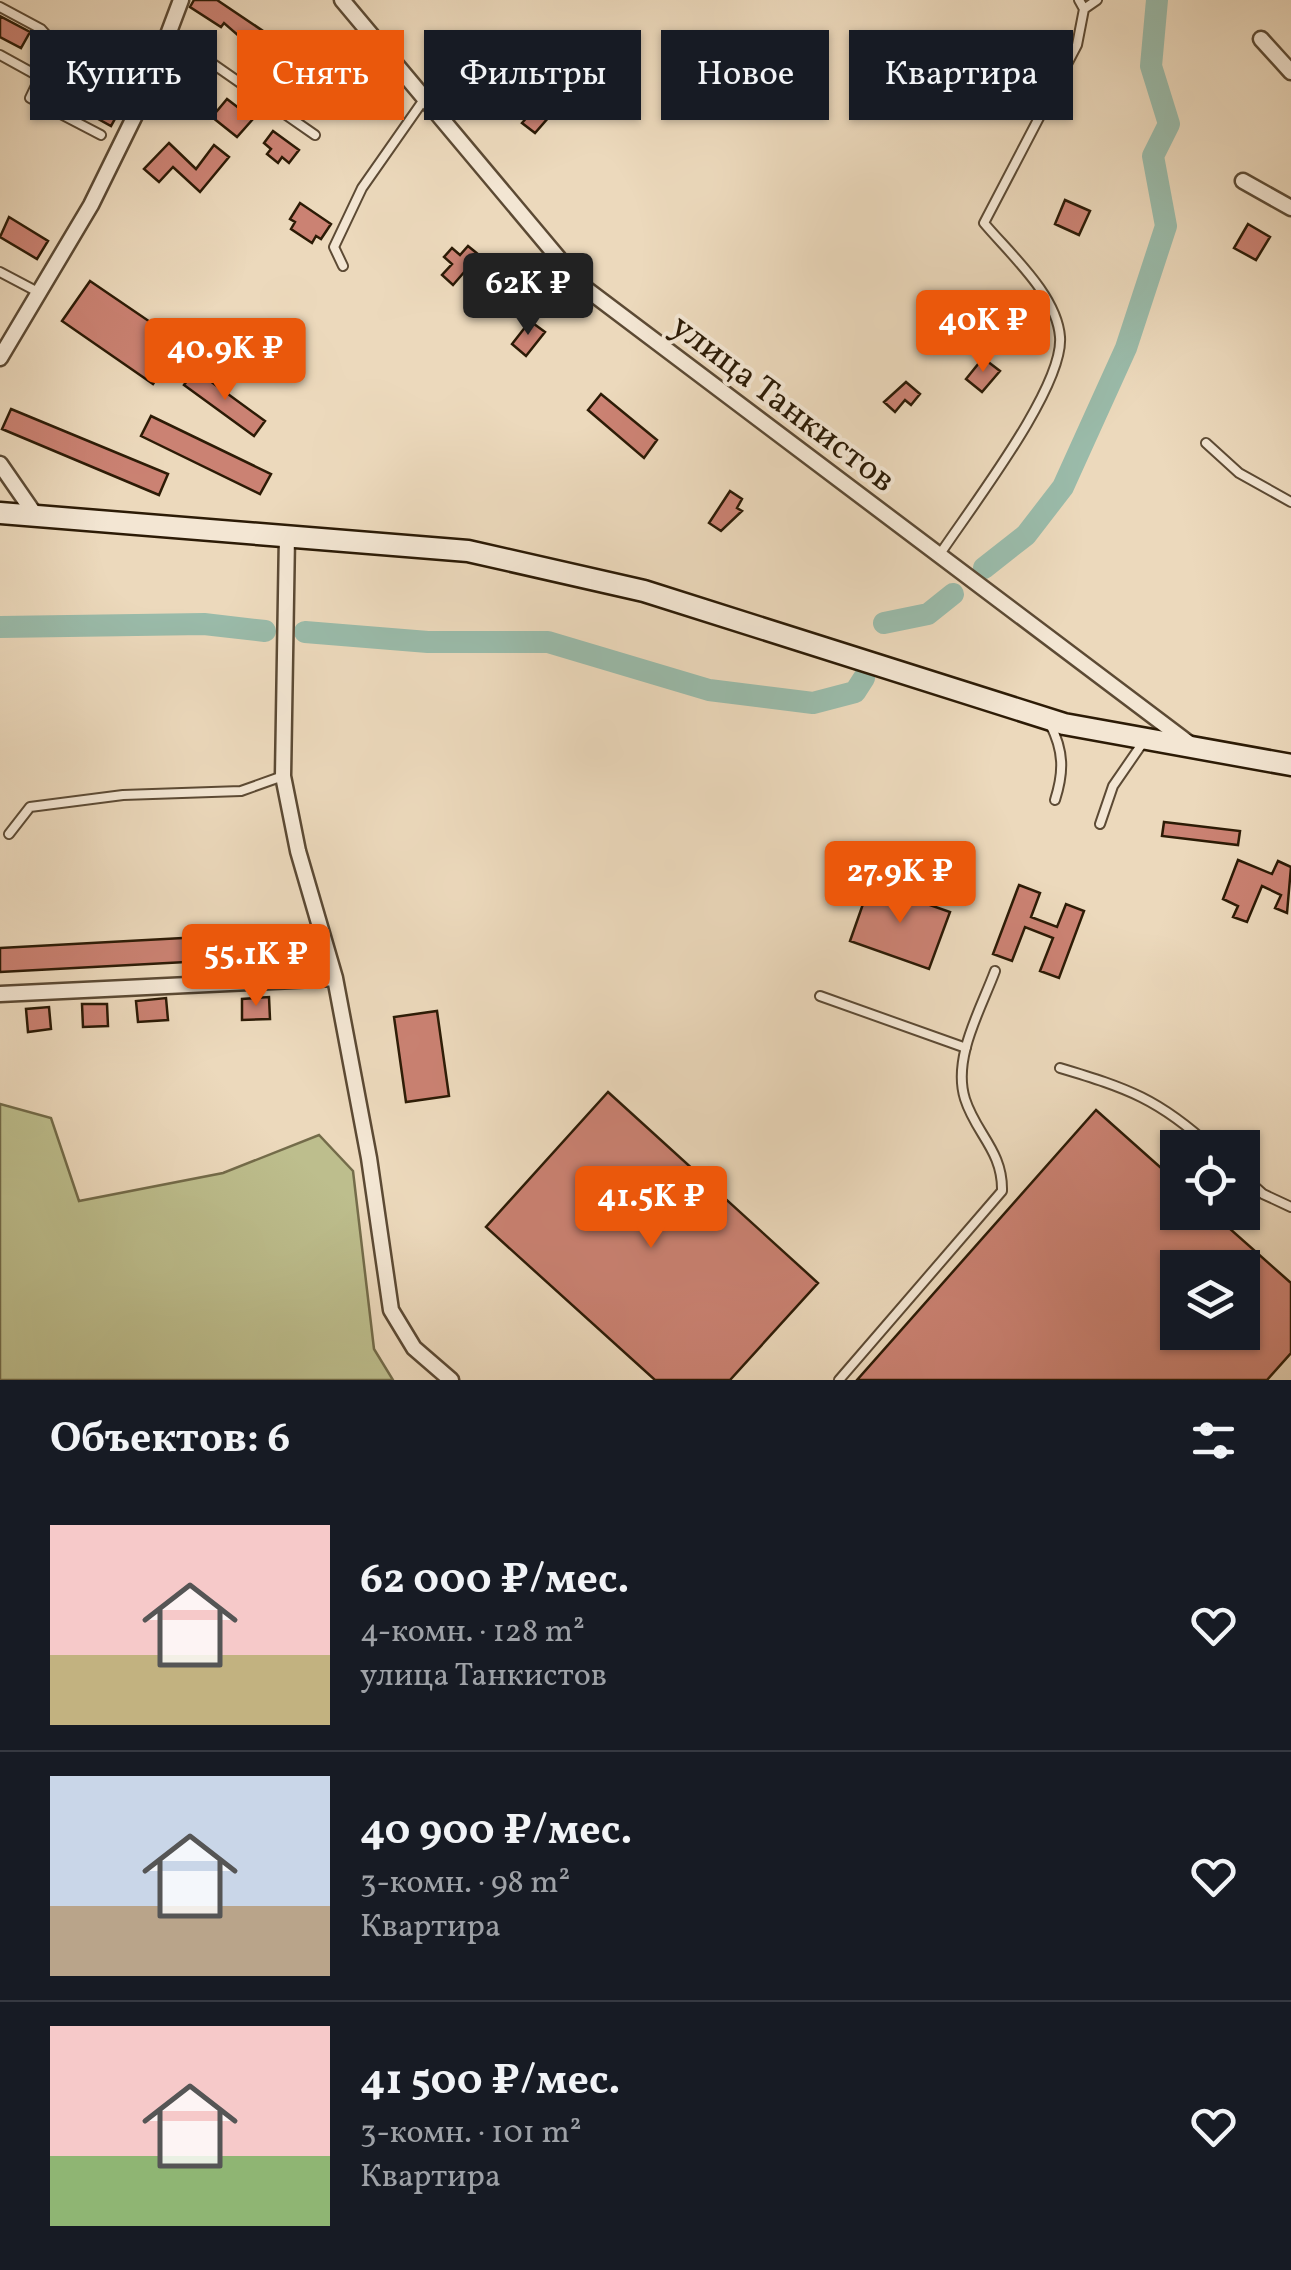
<!DOCTYPE html>
<html lang="ru">
<meta charset="utf-8">
<style>
:root{--surface:#171b24;--page:#242831;--text:#f1f3f6;--muted:#9ea1a6;--line:#363941;--accent:#ea580c}
body{margin:0;font-family:Vollkorn,serif;background:var(--page);color:var(--text);height:100vh;display:flex;flex-direction:column;font-size:38px;white-space:nowrap}
*{box-sizing:border-box;margin:0}
p{font-size:32px;color:var(--muted)}
.icon{flex:none;width:55px;height:55px;fill:none;stroke:currentColor;stroke-width:2;stroke-linecap:round;stroke-linejoin:round}
.map{position:relative;height:1380px;overflow:hidden}
.side{display:flex;flex-direction:column;background:var(--surface);flex:1}
.side>*{flex:none}
.top-card{position:absolute;left:30px;top:30px;width:1232px;height:90px;display:flex;gap:20px}
.fabs{position:absolute;left:1160px;top:1130px;display:grid;gap:20px}
.fabs a{display:grid;place-items:center;width:100px;height:100px;border-radius:0px;background:var(--surface);box-shadow:0 2px 8px #0004;font-size:50px}
.price{position:absolute;translate:-50% -85px;padding:0 22px;border-radius:10px;background:var(--accent);color:#fff;font-size:32px;line-height:65px;filter:drop-shadow(0 2px 5px #0008)}
.price::after{content:'';position:absolute;left:50%;top:60px;width:30px;height:22px;margin-left:-15px;background:inherit;clip-path:polygon(0 0,100% 0,50% 100%)}
.price.on{background:#222;color:#fff}
ul{padding:0;list-style:none}
li{display:flex;align-items:center;gap:30px;height:250px;padding:0 50px}
li+li{border-top:2px solid var(--line)}
li span{display:grid;place-items:center;flex:none;width:280px;height:200px;border-radius:0px;color:#555}
li>.icon{margin-inline-start:auto}
span .icon{width:120px;height:120px;fill:#fffc;stroke-width:1}
li b{font-size:42px}
h2{display:flex;justify-content:space-between;align-items:center;height:120px;padding:0 50px;font-size:42px}
.tag{padding:0 35px;border-radius:0px;background:var(--surface);box-shadow:0 2px 8px #0004;font-size:35px;line-height:90px}
.tag.on{background:var(--accent);color:#fff}
.map>svg:first-child{display:block}
.green{fill:#bdbe8d;stroke:#746c4a;stroke-width:2.5}
.lines{fill:none;stroke-linecap:round;stroke-linejoin:round}
.river{stroke:#9abbaa;stroke-width:22}
.building{fill:#cb8273;stroke:#2c1b06;stroke-width:2.5;fill-rule:evenodd}
.service-casing{stroke:#5c4a34;stroke-width:12}
.minor-casing{stroke:#5c4a34;stroke-width:19}
.secondary-casing{stroke:#2c1b06;stroke-width:25}
.service{stroke:#f3e6d3;stroke-width:8}
.minor{stroke:#f3e6d3;stroke-width:14}
.secondary{stroke:#f3e6d3;stroke-width:20}
.labels{text-anchor:middle;stroke-width:8;stroke-linejoin:round;paint-order:stroke}
.street-label{font-size:35px;fill:#2c1b06;stroke:#f3e6d3}
</style>
<div class="map">
<svg width="1291" height="1380" viewBox="0 0 1291 1380">
<rect width="100%" height="100%" fill="#ecd9bc"/>
<filter id="stains"><feTurbulence type="fractalNoise" baseFrequency=".002" numOctaves="4"/><feColorMatrix values="0 0 0 0 .2 0 0 0 0 .09 0 0 0 0 .02 0 0 0 .5 -.17"/></filter>
<radialGradient id="worn" r=".72"><stop offset=".6" stop-color="#630" stop-opacity="0"/><stop offset="1" stop-color="#630" stop-opacity=".3"/></radialGradient>
<path class="green" d="M 0,1104 L 51,1118 L 79,1201 L 223,1173 L 319,1135 L 353,1171 L 374,1349 L 393,1380 L 0,1380 Z"/>
<g class="lines">
<path class="river" d="M 984,568 L 1026,535 L 1063,487 L 1126,348 L 1166,226 L 1153,156 L 1169,124 L 1151,66 L 1157,0
M 884,623 L 928,614 L 953,594
M 0,627 L 204,624 L 265,631
M 305,632 L 428,642 L 548,642 L 709,690 L 813,703 L 855,692 L 864,678"/>
</g>
<path class="building" d="M 194,0 L 217,0 L 275,39 L 262,56 L 224,23 L 221,27 L 190,7 Z
M 0,16 L 30,32 L 21,48 L 0,37 Z
M 65,74 L 122,106 L 111,126 L 53,94 Z
M 180,80 L 193,88 L 188,95 L 200,104 L 191,117 L 163,103 Z
M 227,99 L 253,119 L 237,137 L 212,117 Z
M 543,99 L 555,110 L 535,133 L 522,123 Z
M 273,131 L 299,150 L 289,163 L 282,157 L 278,163 L 267,154 L 271,149 L 264,143 Z
M 169,143 L 196,169 L 214,145 L 229,157 L 200,192 L 173,167 L 159,182 L 144,169 Z
M 1065,200 L 1090,211 L 1079,235 L 1055,224 Z
M 300,203 L 331,224 L 321,239 L 316,236 L 312,243 L 291,229 L 295,222 L 290,219 Z
M 9,217 L 48,241 L 37,259 L 0,237 Z
M 1248,224 L 1270,237 L 1256,260 L 1234,248 Z
M 468,246 L 479,255 L 453,285 L 442,275 L 452,264 L 444,257 L 452,248 L 460,255 Z
M 90,281 L 181,343 L 153,384 L 62,321 Z
M 530,321 L 545,332 L 526,356 L 512,344 Z
M 983,358 L 1000,371 L 982,392 L 966,379 Z
M 195,370 L 265,421 L 254,436 L 184,385 Z
M 906,382 L 920,394 L 911,405 L 905,400 L 895,412 L 884,402 Z
M 601,394 L 657,440 L 644,458 L 588,410 Z
M 11,409 L 168,474 L 159,495 L 2,429 Z
M 151,416 L 271,474 L 260,494 L 141,436 Z
M 730,491 L 742,499 L 737,508 L 742,511 L 721,531 L 709,523 Z
M 1164,822 L 1240,831 L 1238,845 L 1162,836 Z
M 1238,860 L 1272,874 L 1278,861 L 1291,867 L 1287,913 L 1275,908 L 1281,895 L 1262,886 L 1247,922 L 1233,917 L 1238,906 L 1223,899 Z
M 870,884 L 950,912 L 929,969 L 850,941 Z
M 1019,885 L 1040,893 L 1031,917 L 1057,927 L 1066,904 L 1084,911 L 1059,978 L 1040,971 L 1053,938 L 1025,927 L 1012,961 L 993,954 Z
M 258,934 L 260,958 L 0,972 L 0,948 Z
M 269,997 L 270,1019 L 242,1020 L 242,999 Z
M 166,998 L 168,1020 L 138,1022 L 136,1001 Z
M 82,1004 L 107,1004 L 108,1026 L 83,1027 Z
M 49,1007 L 51,1029 L 28,1032 L 26,1009 Z
M 437,1011 L 449,1096 L 406,1102 L 394,1017 Z
M 608,1092 L 818,1283 L 730,1380 L 655,1380 L 486,1227 Z
M 1096,1110 L 1178,1183 L 1178,1212 L 1211,1212 L 1291,1283 L 1291,1353 L 1267,1380 L 857,1380 ZM 1178,1268 L 1242,1268 L 1242,1332 L 1178,1332 Z"/>
<g class="lines">
<g class="service-casing">
<path id="service" d="M 0,7 L 41,29 L 60,50 L 146,92
M 1084,9 L 1097,0
M 170,34 L 315,135
M 0,55 L 40,77 L 30,98 L 101,135
M 40,77 L 60,50
M 343,266 L 334,247 L 362,188 L 425,98
M 0,272 L 36,291
M 1206,443 L 1239,473 L 1291,502
M 938,557 C 968,511 1064,388 1060,337 C 1057,295 1009,253 984,223 L 1077,45 L 1084,9 L 1079,0
M 1050,724 C 1064,751 1064,772 1055,800
M 1100,824 L 1113,786 L 1144,741
M 9,834 L 30,807 L 123,795 L 241,791 L 283,776
M 820,996 L 966,1048
M 1060,1068 C 1127,1088 1159,1099 1212,1148
M 1242,1175 L 1263,1194 L 1291,1207
M 839,1380 L 1002,1191 C 1003,1151 976,1134 965,1099 C 952,1058 981,1009 995,971"/>
</g>
<g class="minor-casing">
<path id="minor" d="M 342,0 L 581,285 L 1190,744
M 1261,39 L 1291,72
M 1243,181 L 1291,208
M 0,358 L 91,205 L 146,93 L 181,0
M 0,464 L 36,516
M 287,536 L 283,776 L 298,851 L 335,978 L 369,1158 L 391,1310 L 414,1348 L 451,1380
M 0,994 L 335,978"/>
</g>
<g class="secondary-casing">
<path id="secondary" d="M 0,513 L 468,551 L 644,591 L 1064,724 L 1291,765"/>
</g>
<use href="#service" class="service"/>
<use href="#minor" class="minor"/>
<use href="#secondary" class="secondary"/>
</g>
<g class="labels">
<g class="street-label">
<text transform="translate(784 402) rotate(37)" y="12">улица Танкистов</text>
</g>
</g>
<rect width="100%" height="100%" filter="url(#stains)"/>
<rect width="100%" height="100%" fill="url(#worn)"/>
</svg>
<div class="fabs">
<a><svg class="icon" aria-label="locate" viewBox="0 0 24 24"><circle cx="12" cy="12" r="6"/><path d="M12 2v4M12 18v4M2 12h4M18 12h4"/></svg></a>
<a><svg class="icon" aria-label="layers" viewBox="0 0 24 24"><path d="M12 4l9 5-9 5-9-5zM3 14l9 5 9-5"/></svg></a>
</div>
<b class="price on" style="left:528px;top:338px">62K ₽</b>
<b class="price" style="left:983px;top:375px">40K ₽</b>
<b class="price" style="left:225px;top:403px">40.9K ₽</b>
<b class="price" style="left:900px;top:926px">27.9K ₽</b>
<b class="price" style="left:256px;top:1009px">55.1K ₽</b>
<b class="price" style="left:651px;top:1251px">41.5K ₽</b>
<div class="top-card">
<a class="tag">Купить</a>
<a class="tag on">Снять</a>
<a class="tag">Фильтры</a>
<a class="tag">Новое</a>
<a class="tag">Квартира</a>
</div>
</div>
<section class="side">
<h2>Объектов: 6<svg class="icon" aria-label="filters" viewBox="0 0 24 24"><path d="M4 7h16M4 17h16"/><circle cx="9" cy="7" r="2"/><circle cx="15" cy="17" r="2"/></svg></h2>
<ul>
<li><span style="background:linear-gradient(#f6c9c9 65%,#c2b280 0)"><svg class="icon" aria-label="home" viewBox="0 0 24 24"><path d="M3 11l9-7 9 7M6 9v11h12V9"/></svg></span><div><b>62 000 ₽/мес.</b><p>4-комн. · 128 m²</p><p>улица Танкистов</p></div><svg class="icon" aria-label="heart" viewBox="0 0 24 24"><path d="M12 20l-8-8c-3-5 5-10 8-4 3-6 11-1 8 4z"/></svg></li>
<li><span style="background:linear-gradient(#c9d6e8 65%,#b9a48a 0)"><svg class="icon" aria-label="home" viewBox="0 0 24 24"><path d="M3 11l9-7 9 7M6 9v11h12V9"/></svg></span><div><b>40 900 ₽/мес.</b><p>3-комн. · 98 m²</p><p>Квартира</p></div><svg class="icon" aria-label="heart" viewBox="0 0 24 24"><path d="M12 20l-8-8c-3-5 5-10 8-4 3-6 11-1 8 4z"/></svg></li>
<li><span style="background:linear-gradient(#f6c9c9 65%,#8fb573 0)"><svg class="icon" aria-label="home" viewBox="0 0 24 24"><path d="M3 11l9-7 9 7M6 9v11h12V9"/></svg></span><div><b>41 500 ₽/мес.</b><p>3-комн. · 101 m²</p><p>Квартира</p></div><svg class="icon" aria-label="heart" viewBox="0 0 24 24"><path d="M12 20l-8-8c-3-5 5-10 8-4 3-6 11-1 8 4z"/></svg></li>
</ul>
</section>
